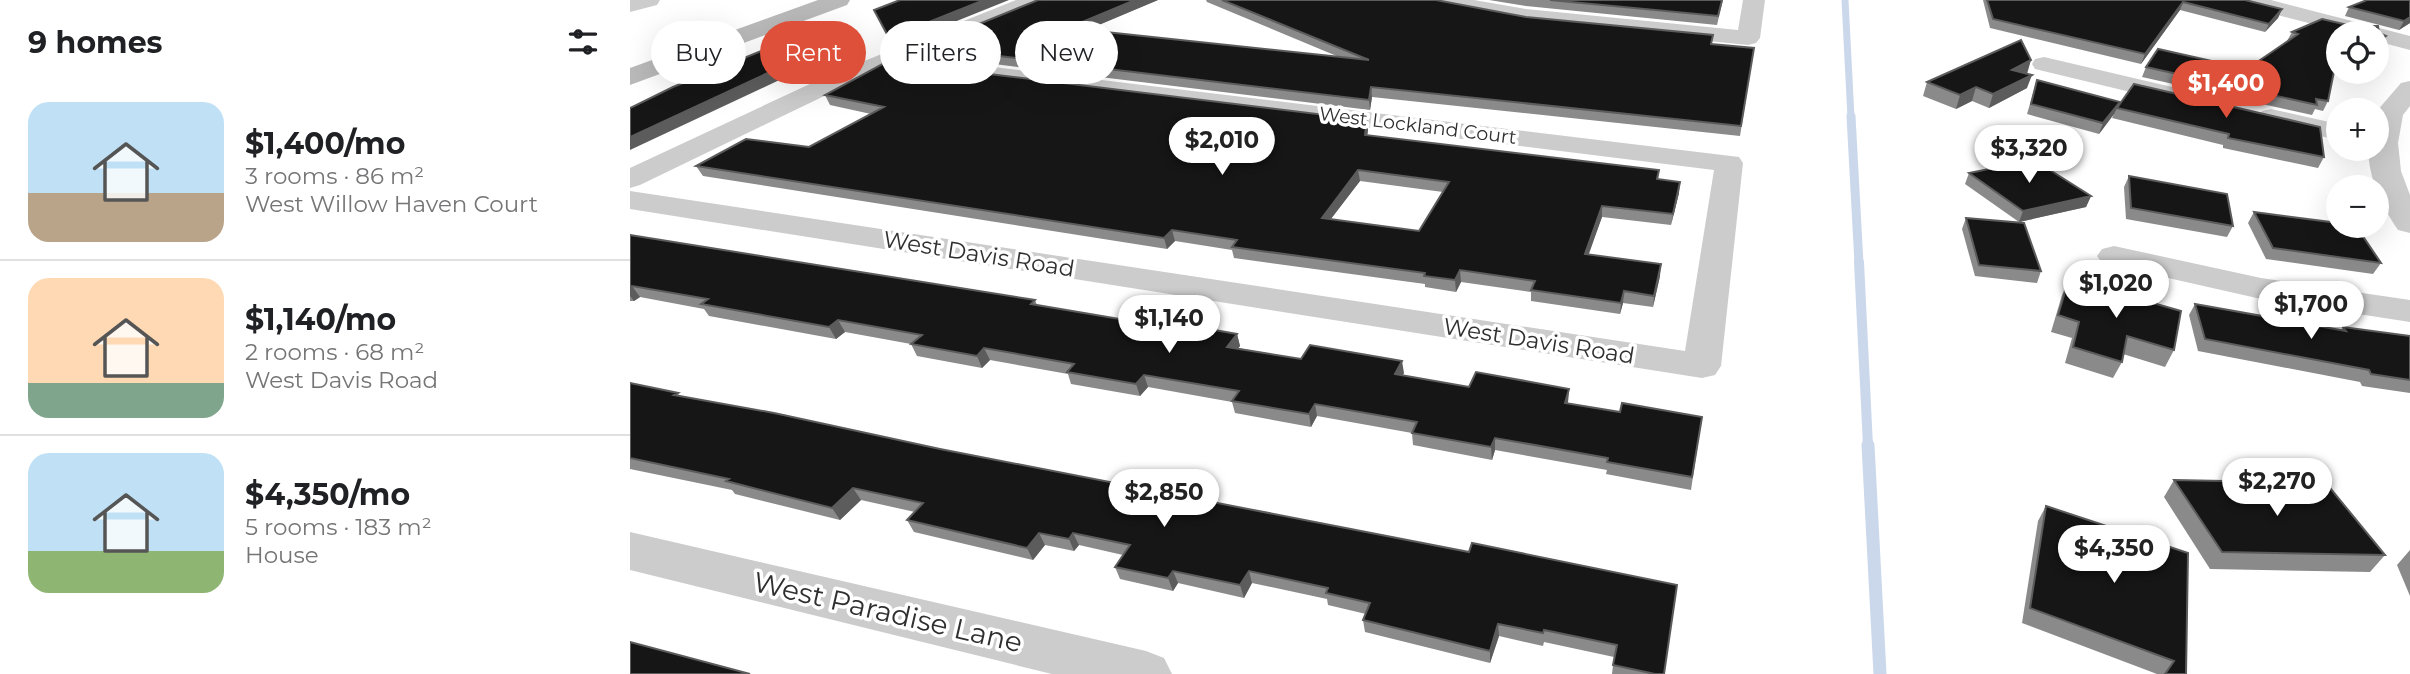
<!DOCTYPE html>
<meta charset="utf-8">
<style>
:root{--surface:#fff;--page:#f6f6f6;--text:#202124;--muted:#757577;--line:#e0e0e0;--accent:#de503a}
body{margin:0;font-family:Montserrat,sans-serif;background:var(--page);color:var(--text);height:100vh;display:flex;flex-direction:column;font-size:26px;white-space:nowrap}
*{box-sizing:border-box;margin:0}
p{font-size:23px;color:var(--muted)}
.icon{flex:none;width:38px;height:38px;fill:none;stroke:currentColor;stroke-width:2;stroke-linecap:round;stroke-linejoin:round}
.map{position:relative;flex:1;overflow:hidden}
.sheet{display:flex;flex-direction:column;background:var(--surface);width:630px}
.sheet>*{flex:none}
.banner{position:absolute;left:21px;top:21px;width:665px;height:63px;display:flex;gap:14px}
.controls{position:absolute;left:1696px;top:21px;display:grid;gap:14px}
.controls a{display:grid;place-items:center;width:63px;height:63px;border-radius:50%;background:var(--surface);box-shadow:0 7px 28px #0002;font-size:35px}
.price{position:absolute;translate:-50% -60px;padding:0 16px;border-radius:24px;background:#fff;color:#222;font-size:23px;line-height:46px;filter:drop-shadow(0 2px 4px #0008)}
.price::after{content:'';position:absolute;left:50%;top:42px;width:21px;height:16px;margin-left:-10px;background:inherit;clip-path:polygon(0 0,100% 0,50% 100%)}
.price.selected{background:var(--accent);color:#fff}
ul{padding:0;list-style:none}
li{display:flex;align-items:center;gap:21px;height:175px;padding:0 28px}
li+li{border-top:2px solid var(--line)}
li span{display:grid;place-items:center;flex:none;width:196px;height:140px;border-radius:21px;color:#555}
li>.icon{margin-inline-start:auto}
span .icon{width:84px;height:84px;fill:#fffc;stroke-width:1}
li b{font-size:30px}
h2{display:flex;justify-content:space-between;align-items:center;height:84px;padding:0 28px;font-size:30px}
.pill{padding:0 24px;border-radius:32px;background:var(--surface);box-shadow:0 7px 28px #0002;font-size:24px;line-height:63px}
.pill.selected{background:var(--accent);color:#fff}
main{display:flex;flex:1;min-height:0}
.map>svg:first-child{display:block}
.lines{fill:none;stroke-linecap:round;stroke-linejoin:round}
.stream-far3{stroke:#cbd8eb;stroke-width:7}
.stream-far2{stroke:#cbd8eb;stroke-width:9}
.stream-far1{stroke:#cbd8eb;stroke-width:10}
.stream{stroke:#cbd8eb;stroke-width:13}
.minor{fill:#ccc;fill-rule:evenodd}
.tertiary{fill:#ccc;fill-rule:evenodd}
.secondary{fill:#b9b9b9;fill-rule:evenodd}
.wall{fill:#8a8a8a;fill-rule:evenodd}
.shaded-wall{fill:#5c5c5c}
.building{fill:#161616;stroke:#5c5c5c;stroke-width:2;fill-rule:evenodd}
.labels{text-anchor:middle;stroke-width:7;stroke-linejoin:round;paint-order:stroke}
.far-street-label{font-size:19px;fill:#2f2f2f;stroke:#fff}
.street-label{font-size:23px;fill:#2f2f2f;stroke:#fff}
.near-street-label{font-size:28px;fill:#2f2f2f;stroke:#fff}
</style>
<main>
<section class="sheet">
<h2>9 homes<svg class="icon" aria-label="filters" viewBox="0 0 24 24"><path d="M4 7h16M4 17h16"/><circle cx="9" cy="7" r="2"/><circle cx="15" cy="17" r="2"/></svg></h2>
<ul>
<li><span style="background:linear-gradient(#bfe0f5 65%,#b9a48a 0)"><svg class="icon" aria-label="home" viewBox="0 0 24 24"><path d="M3 11l9-7 9 7M6 9v11h12V9"/></svg></span><div><b>$1,400/mo</b><p>3 rooms · 86 m²</p><p>West Willow Haven Court</p></div></li>
<li><span style="background:linear-gradient(#ffd9b3 75%,#7fa58c 0)"><svg class="icon" aria-label="home" viewBox="0 0 24 24"><path d="M3 11l9-7 9 7M6 9v11h12V9"/></svg></span><div><b>$1,140/mo</b><p>2 rooms · 68 m²</p><p>West Davis Road</p></div></li>
<li><span style="background:linear-gradient(#bfe0f5 70%,#8fb573 0)"><svg class="icon" aria-label="home" viewBox="0 0 24 24"><path d="M3 11l9-7 9 7M6 9v11h12V9"/></svg></span><div><b>$4,350/mo</b><p>5 rooms · 183 m²</p><p>House</p></div></li>
</ul>
</section>
<div class="map">
<svg width="1780" height="674" viewBox="0 0 1780 674">
<rect width="100%" height="100%" fill="#fff"/>
<g class="lines">
<path class="stream-far3" d="M 1215,0 L 1221,118"/>
<path class="stream-far2" d="M 1221,116 L 1229,264"/>
<path class="stream-far1" d="M 1229,262 L 1238,446"/>
<path class="stream" d="M 1238,445 L 1250,674"/>
<path class="minor" d="M 0,0 L 30,0 L 27,5 L 0,12 Z
M 386,0 L 416,0 L 413,5 L 297,53 L 339,64 L 1109,157 L 1113,163 L 1091,366 L 1085,375 L 1072,378 L 0,209 L 0,191 L 1055,351 L 1084,170 L 338,78 L 275,61 L 215,86 L 10,185 L 0,188 L 0,168 L 197,76 Z
M 798,0 L 844,0 L 896,9 L 1108,30 L 1113,0 L 1135,0 L 1130,38 L 1126,43 L 1118,45 L 896,23 L 809,6 L 801,5 Z
M 1605,0 L 1641,0 L 1780,36 L 1780,50 L 1746,41 L 1746,33 L 1718,33 L 1608,5 Z
M 1414,57 L 1559,91 L 1563,96 L 1559,101 L 1550,104 L 1405,69 L 1402,64 L 1405,59 Z
M 1641,109 L 1708,124 L 1708,140 L 1632,123 L 1628,117 L 1632,111 Z
M 1484,246 L 1631,278 L 1780,300 L 1780,322 L 1631,299 L 1472,263 L 1467,256 L 1472,249 Z
M 0,532 L 516,651 L 534,658 L 542,674 L 422,674 L 0,570 Z"/>
<path class="tertiary" d="M 1780,81 L 1780,106 L 1773,115 L 1768,143 L 1771,171 L 1780,195 L 1780,233 L 1768,230 C 1751,205 1739,179 1738,149 L 1746,149 L 1746,112 L 1771,83 Z"/>
<path class="secondary" d="M 188,0 L 220,0 L 217,5 L 0,85 L 0,68 Z"/>
</g>
<path class="wall" d="M 408,0 L 528,0 L 457,30 L 709,57 L 577,2 L 576,0 L 806,0 L 896,17 L 1082,44 L 1124,48 L 1110,136 L 742,97 L 740,110 L 340,61 L 305,52 L 302,43 Z
M 859,0 L 1093,0 L 1087,25 L 896,6 Z
M 1353,0 L 1615,0 L 1652,9 L 1648,18 L 1635,32 L 1550,10 L 1511,64 L 1360,28 Z
M 1719,7 L 1780,23 L 1769,30 L 1715,16 Z
M 1692,19 L 1722,26 L 1748,26 L 1749,33 L 1756,36 L 1750,45 L 1746,48 L 1746,33 L 1708,33 L 1708,55 L 1698,101 L 1693,111 L 1685,109 L 1682,115 L 1512,77 L 1516,67 L 1528,49 L 1617,69 L 1657,41 L 1662,32 Z
M 334,71 L 738,130 L 737,135 L 1029,170 L 1028,180 L 1049,193 L 1041,225 L 972,217 L 958,254 L 1030,276 L 1023,307 L 993,303 L 990,314 L 901,301 L 901,292 L 831,282 L 826,292 L 795,287 L 795,284 L 604,258 L 602,250 L 545,241 L 537,249 L 73,176 L 66,166 L 179,147 L 241,114 L 200,105 L 195,95 ZM 730,181 L 813,192 L 789,231 L 701,219 Z
M 1397,73 L 1397,88 L 1359,108 L 1342,101 L 1326,109 L 1293,96 L 1297,82 Z
M 1407,80 L 1490,102 L 1488,106 L 1694,157 L 1688,168 L 1593,148 L 1593,145 L 1482,118 L 1484,114 L 1469,134 L 1397,114 Z
M 1339,173 L 1461,196 L 1456,207 L 1389,222 L 1335,184 Z
M 1499,176 L 1603,226 L 1597,237 L 1496,219 L 1494,187 Z
M 1624,212 L 1751,263 L 1743,274 L 1636,259 L 1618,223 Z
M 1336,218 L 1411,271 L 1407,283 L 1345,276 L 1332,229 Z
M 0,235 L 405,300 L 407,305 L 513,323 L 607,334 L 610,346 L 608,348 L 671,359 L 774,373 L 772,375 L 839,387 L 939,389 L 938,403 L 990,412 L 1072,417 L 1061,490 L 976,474 L 977,470 L 865,450 L 862,460 L 783,445 L 782,433 L 687,416 L 681,427 L 605,413 L 602,402 L 518,387 L 510,396 L 441,384 L 438,374 L 360,360 L 352,368 L 287,356 L 281,344 L 215,332 L 206,339 L 79,316 L 74,309 L 10,297 L 4,301 L 0,301 Z
M 1439,279 L 1544,350 L 1535,367 L 1493,354 L 1492,362 L 1483,378 L 1435,363 L 1442,338 L 1421,332 L 1432,295 Z
M 1565,304 L 1711,330 L 1713,327 L 1780,336 L 1780,393 L 1732,386 L 1730,382 L 1568,351 L 1559,315 Z
M 0,383 L 48,393 L 50,397 L 310,449 L 839,552 L 1034,674 L 982,674 L 984,657 L 914,642 L 913,646 L 869,636 L 860,663 L 735,632 L 733,620 L 736,614 L 698,605 L 697,599 L 622,583 L 614,598 L 548,583 L 543,591 L 490,579 L 485,567 L 493,555 L 449,545 L 444,551 L 415,545 L 403,560 L 284,532 L 277,520 L 285,512 L 231,500 L 210,520 L 105,494 L 102,490 L 0,469 Z
M 1544,480 L 1755,555 L 1740,572 L 1580,569 L 1534,497 Z
M 1416,506 L 1556,674 L 1527,674 L 1392,623 L 1408,521 Z
M 1780,550 L 1780,596 L 1767,565 Z"/>
<path class="shaded-wall" d="M 354,0 L 379,0 L 262,47 L 259,38 Z
M 505,0 L 528,0 L 440,37 L 438,28 Z
M 1553,2 L 1550,10 L 1511,64 L 1515,54 Z
M 1652,9 L 1648,18 L 1635,32 L 1639,24 Z
M 1780,17 L 1780,23 L 1769,30 L 1774,21 Z
M 1756,36 L 1750,45 L 1746,48 L 1746,43 Z
M 146,45 L 160,75 L 0,150 L 0,137 Z
M 1401,60 L 1397,74 L 1382,70 Z
M 1402,75 L 1397,88 L 1359,108 L 1363,94 Z
M 741,87 L 742,97 L 740,110 L 739,100 Z
M 1346,87 L 1342,101 L 1326,109 L 1330,95 Z
M 1490,102 L 1484,114 L 1469,134 L 1473,123 Z
M 737,120 L 738,130 L 736,146 L 735,135 Z
M 728,170 L 730,181 L 693,229 L 692,218 Z
M 1050,182 L 1049,193 L 1041,225 L 1043,214 Z
M 1461,196 L 1456,207 L 1389,222 L 1393,211 Z
M 972,206 L 972,217 L 955,265 L 955,254 Z
M 542,230 L 545,241 L 537,249 L 534,238 Z
M 1031,264 L 1030,276 L 1023,307 L 1024,296 Z
M 830,270 L 831,282 L 826,292 L 825,280 Z
M 2,286 L 10,297 L 4,301 L 0,296 L 0,287 Z
M 994,291 L 993,303 L 990,314 L 991,303 Z
M 208,320 L 215,332 L 206,339 L 199,327 Z
M 607,334 L 610,346 L 600,359 L 597,347 Z
M 354,348 L 360,360 L 352,368 L 347,356 Z
M 772,361 L 774,373 L 766,386 L 765,374 Z
M 514,375 L 518,387 L 510,396 L 506,384 Z
M 939,389 L 938,401 L 934,415 L 935,403 Z
M 685,404 L 687,416 L 681,427 L 679,414 Z
M 865,438 L 865,450 L 862,460 L 861,447 Z
M 223,488 L 231,500 L 210,520 L 202,508 Z
M 409,533 L 415,545 L 403,560 L 397,548 Z
M 443,533 L 449,545 L 444,551 L 439,539 Z
M 543,571 L 548,583 L 543,591 L 538,578 Z
M 619,571 L 622,583 L 614,598 L 610,585 Z
M 868,624 L 869,636 L 860,663 L 860,651 Z"/>
<path class="building" d="M 270,0 L 354,0 L 259,38 L 244,10 Z
M 408,0 L 505,0 L 438,28 L 739,60 L 592,0 L 806,0 L 896,17 L 1083,35 L 1081,44 L 1124,48 L 1111,126 L 741,87 L 739,100 L 336,52 L 302,43 Z
M 920,0 L 1092,0 L 1088,16 Z
M 1357,0 L 1615,0 L 1652,9 L 1639,24 L 1553,2 L 1515,54 L 1363,19 Z
M 1737,0 L 1780,0 L 1780,17 L 1774,21 L 1719,7 Z
M 1692,19 L 1722,26 L 1748,26 L 1749,33 L 1756,36 L 1746,43 L 1746,33 L 1708,33 L 1708,52 L 1698,101 L 1686,99 L 1687,105 L 1516,67 L 1528,49 L 1617,69 L 1668,34 L 1662,32 Z
M 1391,40 L 1401,60 L 1382,70 L 1402,75 L 1363,94 L 1346,87 L 1330,95 L 1297,82 Z
M 146,45 L 155,65 L 0,137 L 0,108 L 43,87 Z
M 271,54 L 334,71 L 737,120 L 735,135 L 1029,170 L 1027,179 L 1050,182 L 1043,214 L 972,206 L 955,254 L 1031,264 L 1024,296 L 994,291 L 991,303 L 901,290 L 905,281 L 830,270 L 825,280 L 794,276 L 795,273 L 602,247 L 607,240 L 542,230 L 534,238 L 66,166 L 116,139 L 179,147 L 254,107 L 195,95 ZM 728,170 L 819,182 L 789,231 L 692,218 Z
M 1407,80 L 1490,102 L 1473,123 L 1401,104 Z
M 1504,84 L 1690,127 L 1694,157 L 1598,138 L 1599,134 L 1487,108 Z
M 1404,160 L 1461,196 L 1393,211 L 1339,173 Z
M 1499,176 L 1597,194 L 1603,226 L 1501,208 Z
M 1624,212 L 1708,223 L 1708,226 L 1726,226 L 1751,263 L 1643,248 Z
M 1336,218 L 1394,223 L 1411,271 L 1349,265 Z
M 0,235 L 405,300 L 401,304 L 513,323 L 517,318 L 607,334 L 597,347 L 671,359 L 680,345 L 772,361 L 765,374 L 839,387 L 846,372 L 939,389 L 935,403 L 990,412 L 992,403 L 1072,417 L 1062,477 L 977,462 L 978,458 L 865,438 L 861,447 L 782,433 L 787,422 L 685,404 L 679,414 L 602,401 L 609,391 L 514,375 L 506,384 L 437,372 L 444,364 L 354,348 L 347,356 L 281,344 L 292,335 L 208,320 L 199,327 L 71,304 L 78,299 L 2,286 L 0,287 Z
M 1439,279 L 1551,311 L 1544,350 L 1497,336 L 1492,362 L 1443,347 L 1449,322 L 1428,315 Z
M 1565,304 L 1716,331 L 1713,327 L 1780,336 L 1780,380 L 1741,374 L 1739,370 L 1575,339 Z
M 0,383 L 48,393 L 44,395 L 144,413 L 310,449 L 839,552 L 842,543 L 1047,585 L 1034,674 L 1025,674 L 983,665 L 987,645 L 914,630 L 913,633 L 868,624 L 860,651 L 733,620 L 740,603 L 696,593 L 698,588 L 619,571 L 610,585 L 543,571 L 538,578 L 485,567 L 500,545 L 443,533 L 439,539 L 409,533 L 397,548 L 277,520 L 293,503 L 223,488 L 202,508 L 96,481 L 99,479 L 0,458 Z
M 1544,480 L 1696,483 L 1755,555 L 1592,552 Z
M 1416,506 L 1558,553 L 1556,674 L 1535,674 L 1544,661 L 1400,608 Z
M 0,642 L 120,674 L 0,674 Z"/>
<g class="labels">
<g class="far-street-label">
<text transform="translate(788 125) rotate(7)" y="7">West Lockland Court</text>
</g>
<g class="street-label">
<text transform="translate(349 254) rotate(9)" y="8">West Davis Road</text>
<text transform="translate(909 341) rotate(9)" y="8">West Davis Road</text>
</g>
<g class="near-street-label">
<text transform="translate(258 612) rotate(13)" y="10">West Paradise Lane</text>
</g>
</g>
</svg>
<div class="controls">
<a><svg class="icon" aria-label="locate" viewBox="0 0 24 24"><circle cx="12" cy="12" r="6"/><path d="M12 2v4M12 18v4M2 12h4M18 12h4"/></svg></a>
<a>+</a>
<a>−</a>
</div>
<b class="price selected" style="left:1596px;top:120px">$1,400</b>
<b class="price" style="left:592px;top:177px">$2,010</b>
<b class="price" style="left:1399px;top:185px">$3,320</b>
<b class="price" style="left:1486px;top:320px">$1,020</b>
<b class="price" style="left:1681px;top:341px">$1,700</b>
<b class="price" style="left:539px;top:355px">$1,140</b>
<b class="price" style="left:1647px;top:518px">$2,270</b>
<b class="price" style="left:534px;top:529px">$2,850</b>
<b class="price" style="left:1484px;top:585px">$4,350</b>
<div class="banner">
<a class="pill">Buy</a>
<a class="pill selected">Rent</a>
<a class="pill">Filters</a>
<a class="pill">New</a>
</div>
</div>
</main>
